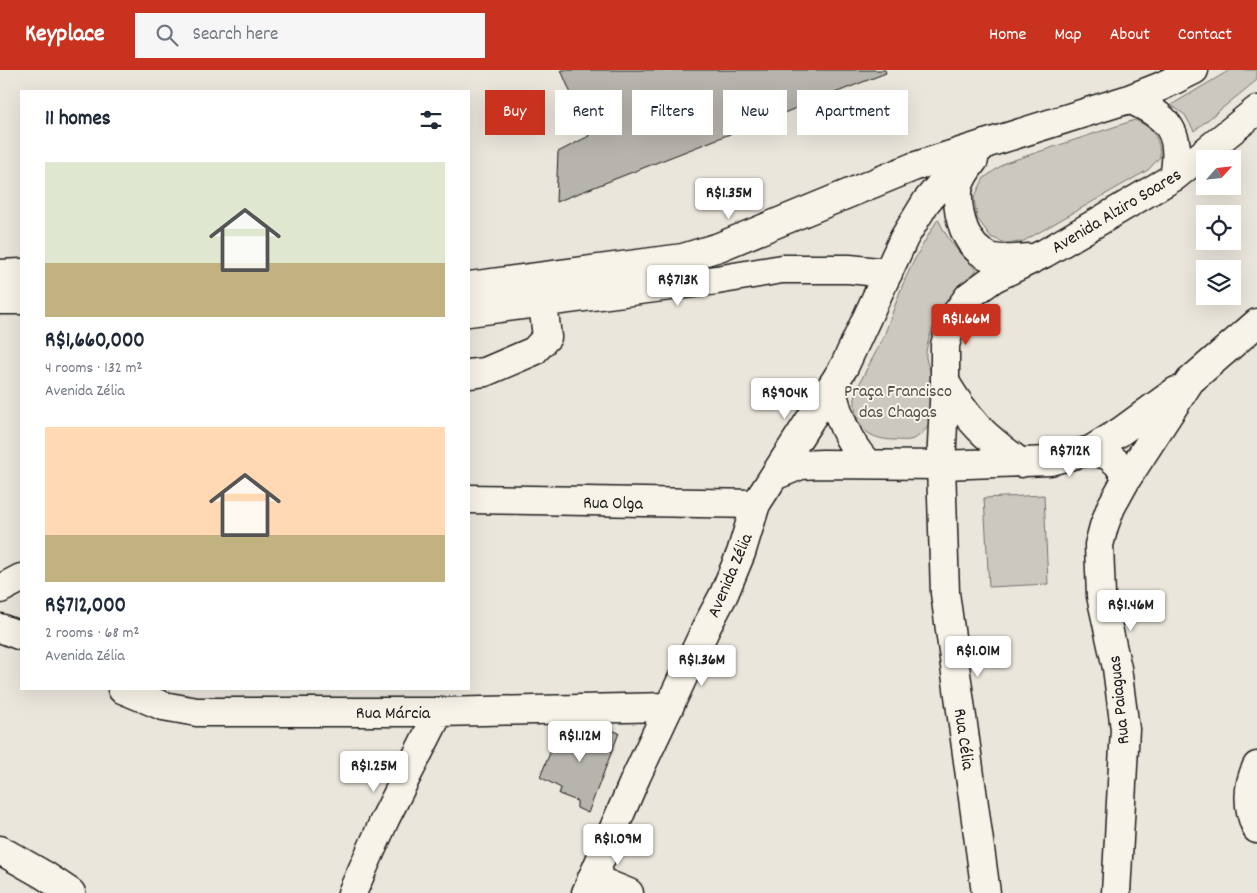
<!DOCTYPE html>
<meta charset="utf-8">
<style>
:root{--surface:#fff;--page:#f6f6f7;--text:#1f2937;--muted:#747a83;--accent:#c8321e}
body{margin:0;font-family:Dekko,sans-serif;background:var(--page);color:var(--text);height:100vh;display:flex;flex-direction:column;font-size:19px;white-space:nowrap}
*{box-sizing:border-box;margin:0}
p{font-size:16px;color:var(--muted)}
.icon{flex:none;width:28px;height:28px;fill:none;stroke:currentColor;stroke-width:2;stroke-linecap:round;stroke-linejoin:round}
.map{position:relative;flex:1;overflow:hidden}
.details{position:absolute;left:20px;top:20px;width:450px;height:600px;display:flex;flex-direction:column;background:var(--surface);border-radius:0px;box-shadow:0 5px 20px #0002}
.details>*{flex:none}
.guide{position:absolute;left:485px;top:20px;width:475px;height:45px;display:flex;gap:10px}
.needle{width:32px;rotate:63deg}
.buttons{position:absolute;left:1196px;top:80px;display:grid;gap:10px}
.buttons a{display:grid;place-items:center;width:45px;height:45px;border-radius:0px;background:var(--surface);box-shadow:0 5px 20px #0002;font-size:25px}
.price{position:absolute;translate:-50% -42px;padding:0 11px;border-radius:5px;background:#fff;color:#222;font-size:16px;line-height:32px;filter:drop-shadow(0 1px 2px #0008)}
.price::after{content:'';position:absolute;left:50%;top:30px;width:15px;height:11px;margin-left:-8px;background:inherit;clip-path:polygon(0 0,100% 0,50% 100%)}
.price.active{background:var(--accent);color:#fff}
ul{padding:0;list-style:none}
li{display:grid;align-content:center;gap:10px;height:265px;padding:0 25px}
li span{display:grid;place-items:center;height:155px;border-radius:0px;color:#555}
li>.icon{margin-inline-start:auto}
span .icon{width:90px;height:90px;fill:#fffc;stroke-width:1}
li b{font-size:21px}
h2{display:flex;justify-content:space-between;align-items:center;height:60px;padding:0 25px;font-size:21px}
.chip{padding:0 18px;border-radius:0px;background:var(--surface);box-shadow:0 5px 20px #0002;font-size:18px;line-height:45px}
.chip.active{background:var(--accent);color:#fff}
header{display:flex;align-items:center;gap:30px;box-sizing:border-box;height:70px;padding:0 25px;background:var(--accent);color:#fff}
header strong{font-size:24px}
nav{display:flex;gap:28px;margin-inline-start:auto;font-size:18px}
.search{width:350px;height:45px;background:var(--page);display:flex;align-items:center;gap:12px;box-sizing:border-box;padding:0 18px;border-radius:0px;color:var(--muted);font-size:19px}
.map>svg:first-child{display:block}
.green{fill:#ccc8c0;stroke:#74726e}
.building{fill:#b6b4ac;stroke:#1c1c1c}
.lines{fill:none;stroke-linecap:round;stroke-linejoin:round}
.minor-casing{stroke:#1c1c1c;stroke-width:31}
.major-casing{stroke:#1c1c1c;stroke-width:31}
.minor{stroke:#f7f3e8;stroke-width:28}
.major{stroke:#f7f3e8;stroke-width:28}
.labels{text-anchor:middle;stroke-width:4;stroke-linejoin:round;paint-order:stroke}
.street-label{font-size:18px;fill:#1c1c1c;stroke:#f7f3e8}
.park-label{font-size:18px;fill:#51504d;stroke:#f7f3e8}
</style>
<header>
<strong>Keyplace</strong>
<div class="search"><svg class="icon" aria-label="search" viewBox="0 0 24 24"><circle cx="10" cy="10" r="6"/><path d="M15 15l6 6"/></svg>Search here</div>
<nav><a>Home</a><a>Map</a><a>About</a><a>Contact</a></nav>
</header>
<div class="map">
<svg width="1257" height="823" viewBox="0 0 1257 823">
<rect width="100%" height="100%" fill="#eae6dc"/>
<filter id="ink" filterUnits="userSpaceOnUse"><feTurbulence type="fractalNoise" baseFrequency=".02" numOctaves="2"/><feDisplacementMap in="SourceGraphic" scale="10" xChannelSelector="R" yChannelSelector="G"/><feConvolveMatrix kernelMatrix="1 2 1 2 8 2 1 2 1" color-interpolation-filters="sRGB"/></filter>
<g filter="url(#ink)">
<path class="green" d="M 1230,0 L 1257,0 L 1257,10 L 1194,61 L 1185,45 L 1171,35 Z
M 1135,50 C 1152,57 1160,68 1160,87 L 1148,100 L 1022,172 L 1005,173 L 991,167 L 977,148 L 974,128 L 984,108 L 1005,93 Z
M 938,149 C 948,171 960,185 977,200 C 953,221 931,249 926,282 C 924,297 939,311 939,325 C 939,341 927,366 910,370 C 906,371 899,370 895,370 C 868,370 853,356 855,328 C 857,313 877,282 884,266 C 889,253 893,240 898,227 C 908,199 923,174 938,149 Z
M 1044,425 L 1048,514 L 989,517 L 984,428 Z"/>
<path class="building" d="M 561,0 L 885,0 L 886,3 L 556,132 L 558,82 L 589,66 Z
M 590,651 L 619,663 L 588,743 L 577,738 L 577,731 L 559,724 L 561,718 L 540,707 L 559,661 L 578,668 L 583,665 Z"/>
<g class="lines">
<g class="minor-casing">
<path id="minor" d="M 0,204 L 21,203
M 469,216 L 683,188 L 719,177 L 913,97 L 985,74
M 0,230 L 21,230
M 469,242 L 717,210 L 782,199 L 849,199 L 888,203
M 469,304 L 485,302 L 534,281 L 547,267 L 543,233
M 945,312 C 969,352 984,366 1021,393
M 1091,380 L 1120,362 L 1176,321
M 469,429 L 756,434
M 0,519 L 21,508
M 0,558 L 21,566
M 122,619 L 163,636 L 197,642 L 439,642 L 669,637
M 1257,696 C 1247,716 1247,739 1257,759
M 0,780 L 44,805 L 71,823
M 592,808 L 629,823
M 352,823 L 385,749 L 439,642
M 986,823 L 945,523 L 941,395 L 1050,391 L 1091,380 L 1109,386 L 1118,394 L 1127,408
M 1116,823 L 1125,659 L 1117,598 L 1101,526 L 1099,475 L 1104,456 L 1111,437 L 1127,408 L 1190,311 L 1257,253"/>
</g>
<g class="major-casing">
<path id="major" d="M 1129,29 C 1168,46 1183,62 1174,107
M 974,90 C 967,99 959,110 958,121 C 957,145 965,178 990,187 C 1003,191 1016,189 1029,188
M 831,317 C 838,345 847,372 867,393
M 774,406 L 801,395 L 822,394 L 941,395 L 945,312 L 945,275 L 953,248 L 969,226 L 994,208 L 1045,183 L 1174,107 L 1257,40
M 586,823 L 636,707 L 707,556 L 724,524 L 741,483 L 756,434 L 844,297 L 904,168 L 926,132 L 941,114 L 985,74 L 1129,29 L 1162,16 L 1194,0"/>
</g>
<use href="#minor" class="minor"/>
<use href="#major" class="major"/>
</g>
</g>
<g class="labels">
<g class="street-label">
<text transform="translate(1116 140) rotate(-31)" y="6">Avenida Alziro Soares</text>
<text transform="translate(613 432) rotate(1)" y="6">Rua Olga</text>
<text transform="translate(729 505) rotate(-67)" y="6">Avenida Zélia</text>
<text transform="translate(1118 630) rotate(-96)" y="6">Rua Paiaguas</text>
<text x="393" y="648">Rua Márcia</text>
<text transform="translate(965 669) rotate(82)" y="6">Rua Célia</text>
</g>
<g class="park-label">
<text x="898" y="326">Praça Francisco<tspan x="898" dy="21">das Chagas</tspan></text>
</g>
</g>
</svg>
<div class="buttons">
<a><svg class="needle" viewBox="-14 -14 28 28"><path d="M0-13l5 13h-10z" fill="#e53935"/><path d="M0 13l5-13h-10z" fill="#747a83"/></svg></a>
<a><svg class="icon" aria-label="locate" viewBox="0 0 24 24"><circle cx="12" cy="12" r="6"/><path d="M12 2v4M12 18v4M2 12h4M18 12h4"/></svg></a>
<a><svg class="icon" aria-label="layers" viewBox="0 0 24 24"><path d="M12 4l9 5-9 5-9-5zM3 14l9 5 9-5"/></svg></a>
</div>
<b class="price" style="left:729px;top:150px">R$1.35M</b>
<b class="price" style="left:678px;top:237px">R$713K</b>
<b class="price active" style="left:966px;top:276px">R$1.66M</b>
<b class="price" style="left:785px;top:350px">R$904K</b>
<b class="price" style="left:1070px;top:408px">R$712K</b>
<b class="price" style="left:1131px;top:562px">R$1.46M</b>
<b class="price" style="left:978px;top:608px">R$1.01M</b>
<b class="price" style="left:702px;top:617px">R$1.36M</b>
<b class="price" style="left:580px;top:693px">R$1.12M</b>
<b class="price" style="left:374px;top:723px">R$1.25M</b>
<b class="price" style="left:618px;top:796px">R$1.09M</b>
<div class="guide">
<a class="chip active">Buy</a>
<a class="chip">Rent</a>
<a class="chip">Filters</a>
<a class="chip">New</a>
<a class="chip">Apartment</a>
</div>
<section class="details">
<h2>11 homes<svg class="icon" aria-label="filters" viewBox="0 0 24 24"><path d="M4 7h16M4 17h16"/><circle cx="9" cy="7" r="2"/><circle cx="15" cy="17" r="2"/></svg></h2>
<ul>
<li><span style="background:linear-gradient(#dfe7d0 65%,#c2b280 0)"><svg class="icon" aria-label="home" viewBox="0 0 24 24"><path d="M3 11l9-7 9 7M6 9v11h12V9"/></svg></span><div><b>R$1,660,000</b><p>4 rooms · 132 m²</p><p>Avenida Zélia</p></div></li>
<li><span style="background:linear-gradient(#ffd9b3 70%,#c2b280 0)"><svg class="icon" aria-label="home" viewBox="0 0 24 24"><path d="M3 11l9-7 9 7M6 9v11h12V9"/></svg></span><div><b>R$712,000</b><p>2 rooms · 68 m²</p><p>Avenida Zélia</p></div></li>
</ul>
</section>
</div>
